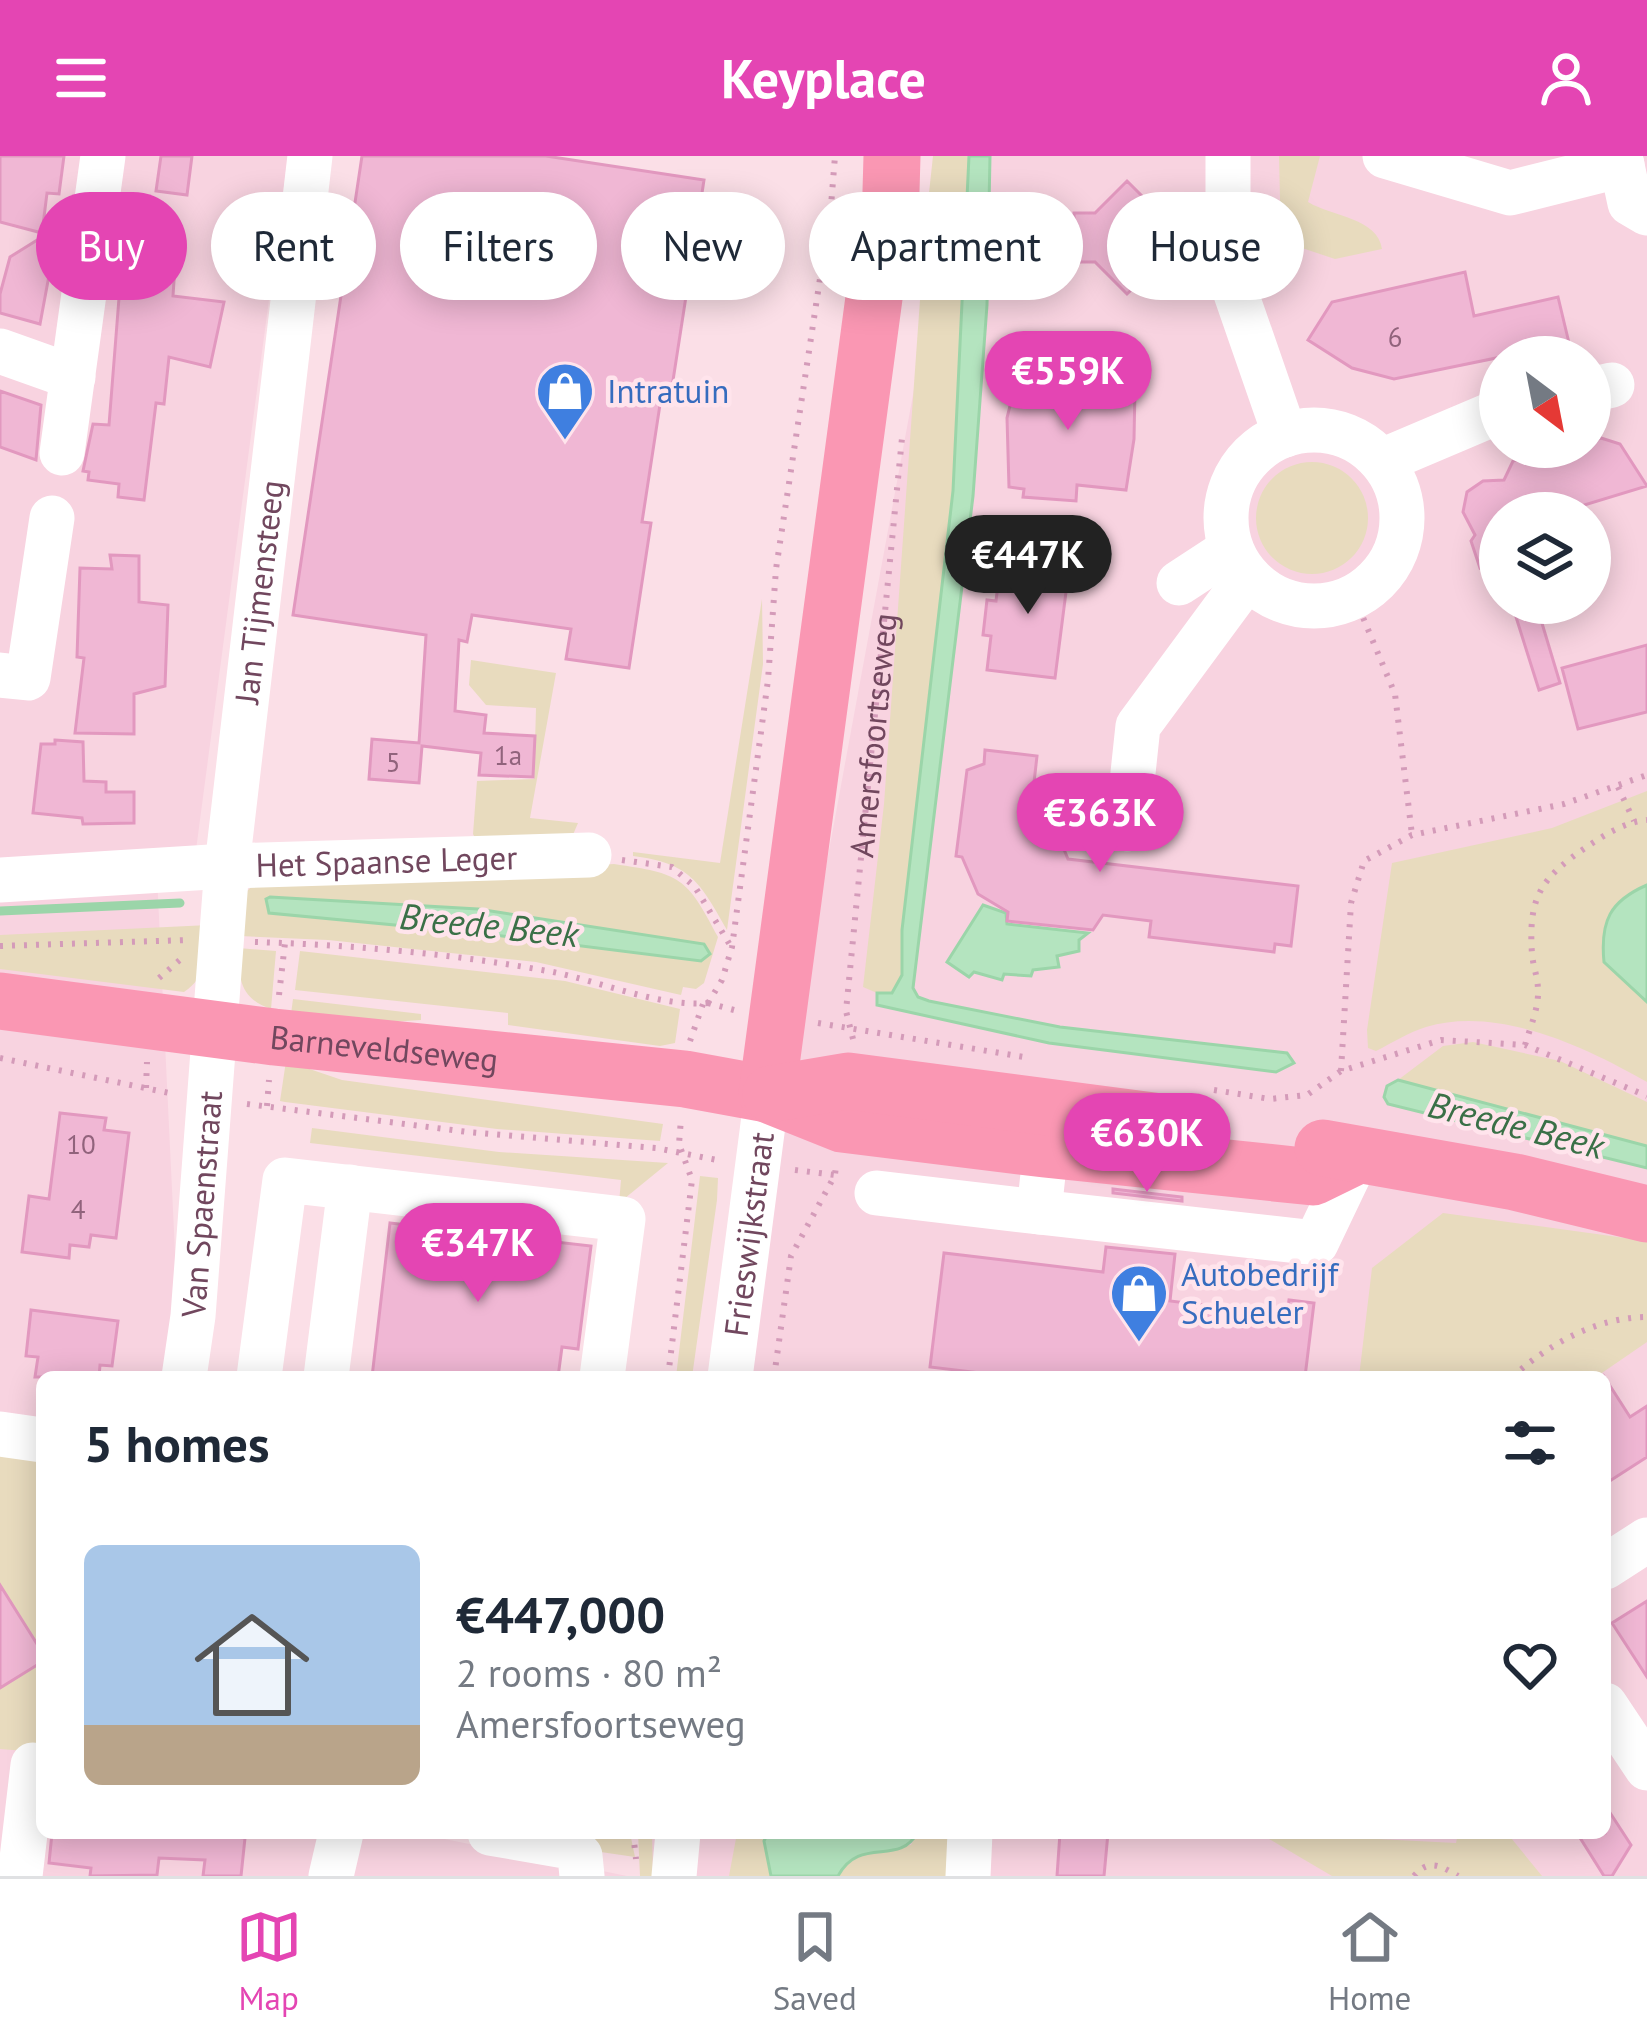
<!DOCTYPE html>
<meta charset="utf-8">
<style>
:root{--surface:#fff;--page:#f6f6f7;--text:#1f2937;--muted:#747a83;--line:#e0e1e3;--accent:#e445b3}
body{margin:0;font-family:"PT Sans",sans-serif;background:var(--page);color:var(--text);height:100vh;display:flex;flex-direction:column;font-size:45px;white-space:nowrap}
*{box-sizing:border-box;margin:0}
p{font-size:39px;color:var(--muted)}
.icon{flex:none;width:66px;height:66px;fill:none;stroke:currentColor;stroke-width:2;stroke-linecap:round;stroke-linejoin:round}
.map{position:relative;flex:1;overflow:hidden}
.panel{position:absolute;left:36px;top:1215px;width:1575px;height:468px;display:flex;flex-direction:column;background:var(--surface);border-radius:18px;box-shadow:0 6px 30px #0003}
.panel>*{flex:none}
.hud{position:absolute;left:36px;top:36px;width:1575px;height:108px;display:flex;gap:24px}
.needle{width:78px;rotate:148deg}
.buttons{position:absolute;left:1479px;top:180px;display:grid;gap:24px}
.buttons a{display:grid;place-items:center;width:132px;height:132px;border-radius:50%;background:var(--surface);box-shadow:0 6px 30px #0003;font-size:60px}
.price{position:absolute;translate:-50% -102px;padding:0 27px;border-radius:42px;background:var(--accent);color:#fff;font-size:39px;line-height:78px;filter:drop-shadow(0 3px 6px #0008)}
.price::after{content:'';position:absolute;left:50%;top:72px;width:36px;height:27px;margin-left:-18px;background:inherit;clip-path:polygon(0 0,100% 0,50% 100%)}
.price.active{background:#222;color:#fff}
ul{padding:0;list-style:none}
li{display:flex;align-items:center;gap:36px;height:300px;padding:0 48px}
li span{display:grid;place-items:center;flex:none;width:336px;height:240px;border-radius:18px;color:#555}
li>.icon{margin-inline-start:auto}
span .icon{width:144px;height:144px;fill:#fffc;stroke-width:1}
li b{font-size:51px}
h2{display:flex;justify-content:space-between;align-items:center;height:144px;padding:0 48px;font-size:51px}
.chip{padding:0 42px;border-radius:54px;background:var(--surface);box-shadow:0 6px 30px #0003;font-size:42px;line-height:108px}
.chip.active{background:var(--accent);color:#fff}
header{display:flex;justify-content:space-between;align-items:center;height:156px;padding:0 48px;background:var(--accent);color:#fff;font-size:54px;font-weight:700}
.tabs{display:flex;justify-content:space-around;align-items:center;height:168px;border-top:3px solid var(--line);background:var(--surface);font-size:33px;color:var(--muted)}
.tabs a{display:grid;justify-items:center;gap:6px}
.tabs .active{color:var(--accent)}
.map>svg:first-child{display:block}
.residential{fill:#f8d3e0;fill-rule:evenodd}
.green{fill:#e8dbbe;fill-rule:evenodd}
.water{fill:#b4e4bf;stroke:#9bd5a9;stroke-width:3}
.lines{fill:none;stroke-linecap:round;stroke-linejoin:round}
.stream{stroke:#9bd5a9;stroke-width:9}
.building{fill:#f0b7d4;stroke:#e298bf;stroke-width:3}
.path{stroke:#d49bb9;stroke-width:6;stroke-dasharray:3 9;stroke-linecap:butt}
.minor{stroke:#fff;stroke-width:45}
.major{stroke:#fa97b3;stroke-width:57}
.labels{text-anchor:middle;stroke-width:9;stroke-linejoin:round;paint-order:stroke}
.number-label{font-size:27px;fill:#91637c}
.shop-label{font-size:33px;fill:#366cbe;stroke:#ffe4ec;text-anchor:start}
.street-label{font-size:33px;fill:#71475e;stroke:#ffe4ec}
.water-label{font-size:36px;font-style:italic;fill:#3a7047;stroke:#ffe4ec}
</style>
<header><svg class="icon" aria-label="menu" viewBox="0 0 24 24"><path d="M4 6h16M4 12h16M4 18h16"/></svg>Keyplace<svg class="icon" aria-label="person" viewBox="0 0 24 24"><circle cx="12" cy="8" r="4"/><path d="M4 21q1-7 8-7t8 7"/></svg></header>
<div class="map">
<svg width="1647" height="1720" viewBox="0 0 1647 1720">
<rect width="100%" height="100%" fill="#fbdfe7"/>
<path class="residential" d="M 0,0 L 288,0 L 196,694 L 156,699 L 181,1221 L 42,1221 L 42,1677 L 415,1677 L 627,1720 L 0,1720 Z
M 957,0 L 1647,0 L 1647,1720 L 640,1720 L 648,1677 L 1605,1677 L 1605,1221 L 732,1221 ZM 1500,201 L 1590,201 L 1590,291 L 1500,291 ZM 1500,357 L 1590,357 L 1590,447 L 1500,447 Z"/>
<path class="green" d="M 933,0 L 969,0 L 953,335 L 902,774 L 902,819 L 892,837 L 877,837 L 863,831 L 884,648 L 925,74 Z
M 1279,0 L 1320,0 L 1308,46 C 1333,61 1378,62 1382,93 L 1335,103 L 1281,85 Z
M1256 362a56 56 0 1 1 112 0a56 56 0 1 1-112 0Z
M 762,443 L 763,508 L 727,774 C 700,726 690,707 633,700 L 633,696 L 720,707 Z
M 471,504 L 556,517 L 530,662 L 578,667 L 569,688 L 477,686 L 473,678 L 477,625 L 534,623 L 536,552 L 486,549 L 469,529 Z
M 1647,635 L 1647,729 C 1610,746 1600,766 1604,806 L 1647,846 L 1647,926 C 1586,891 1498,849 1426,871 C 1409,876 1392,887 1376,895 L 1368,892 L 1367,874 L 1392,707 L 1552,672 Z
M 614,708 C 681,718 686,720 718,781 L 704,827 L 696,833 L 683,831 L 681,839 L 536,806 L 328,784 L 240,780 L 241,741 L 251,731 ZM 270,741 L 478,753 L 704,788 L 709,794 L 700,805 L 479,777 L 269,757 Z
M 209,769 C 206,794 208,821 184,836 L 0,813 L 0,779 Z
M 238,792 L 276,795 L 271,853 C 239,842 239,822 238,792 Z
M 300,795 L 565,825 L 680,853 L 675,887 L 660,890 L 508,869 L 508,857 L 295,834 Z
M 293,843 L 421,858 L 421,864 L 374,867 L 291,858 Z
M 1473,886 L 1560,905 L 1647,946 L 1647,990 L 1398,924 L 1443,890 Z
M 286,905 L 342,924 L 663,968 L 660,985 L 497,973 L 285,946 L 280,945 Z
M 312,972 L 499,996 L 668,1007 L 619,1047 L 621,1024 L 310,987 Z
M 700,1020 L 718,1022 L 717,1044 L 692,1221 L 676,1221 Z
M 1443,1057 L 1647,1085 L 1647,1186 L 1596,1221 L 1359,1221 L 1372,1112 Z
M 0,1293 L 42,1297 L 42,1594 L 38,1596 L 0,1593 Z
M 523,1677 L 630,1677 L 635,1701 L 587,1694 Z
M 638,1677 L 652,1677 L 653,1720 L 640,1720 Z
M 737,1677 L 768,1677 L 764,1685 L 771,1720 L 729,1720 Z
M 917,1677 L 954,1677 L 947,1720 L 838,1720 C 852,1693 882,1692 911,1689 Z
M 1259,1677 L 1456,1687 L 1458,1677 L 1507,1677 L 1542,1720 L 1332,1720 Z"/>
<path class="water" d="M 969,0 L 990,0 L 987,149 L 973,340 L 913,832 L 918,841 L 929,845 L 1060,871 L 1287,897 L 1294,907 L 1276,916 L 1049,887 L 877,849 L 877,837 L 892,837 L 902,819 L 902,774 L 953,335 Z
M 1647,729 L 1647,846 L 1604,806 C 1600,765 1610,745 1647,729 Z
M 270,741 L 478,753 L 704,788 L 710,798 L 701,805 L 479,777 L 269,757 L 266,743 Z
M 983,749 L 1006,757 L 1007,768 L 1088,777 L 1079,784 L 1079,795 L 1057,800 L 1059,811 L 1033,814 L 1031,820 L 1004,818 L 1002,824 L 974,816 L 969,821 L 947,806 Z
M 1398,924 L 1647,990 L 1647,1012 L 1388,948 L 1384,941 L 1387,930 Z
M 768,1677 L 917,1677 C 899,1711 860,1679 838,1720 L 771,1720 L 764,1685 Z"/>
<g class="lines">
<path class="stream" d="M 0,755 L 180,747"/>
</g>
<path class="building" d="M 0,0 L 64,0 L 59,38 L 47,37 L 42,77 L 0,66 Z
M 161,0 L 192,0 L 187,39 L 156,35 Z
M 362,0 L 546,0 L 704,24 L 672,231 L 663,229 L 642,366 L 651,367 L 629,512 L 566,503 L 571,473 L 472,459 L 467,486 L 459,484 L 455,555 L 486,559 L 484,577 L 535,580 L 533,621 L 479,619 L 481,597 L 422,590 L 419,627 L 369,623 L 372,583 L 419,587 L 426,479 L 293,459 Z
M 1127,25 L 1156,54 L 1141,68 L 1142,96 L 1156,110 L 1127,138 L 1095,106 L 1074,106 L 1074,57 L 1095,57 Z
M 58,71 L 40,168 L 0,157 L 0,138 L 10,101 Z
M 148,92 L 176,94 L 173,140 L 224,146 L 210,211 L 169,201 L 164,248 L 156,247 L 144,344 L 118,341 L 119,328 L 88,324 L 89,316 L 83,315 L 93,268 L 109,269 L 122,104 L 147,106 Z
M 1465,116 L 1474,160 L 1558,141 L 1569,187 L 1394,223 L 1352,212 L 1308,184 L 1332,146 Z
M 1035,207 L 1088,212 L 1086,228 L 1135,232 L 1134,283 L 1126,334 L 1077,329 L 1076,345 L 1023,341 L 1024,333 L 1009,331 L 1007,262 L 1019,214 L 1034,215 Z
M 0,235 L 41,249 L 36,304 L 0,291 Z
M 1601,282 L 1620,288 L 1647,330 L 1558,357 L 1500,357 L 1500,405 L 1480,412 L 1471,385 L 1475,379 L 1463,356 L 1467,336 L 1483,325 L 1504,324 L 1513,305 L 1560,291 L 1590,291 L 1590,286 Z
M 1039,393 L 1071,397 L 1055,522 L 987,514 L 991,480 L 983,479 L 987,444 L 996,445 L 1000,412 L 1036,416 Z
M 110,399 L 139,400 L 139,446 L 168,449 L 165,530 L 134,538 L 134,578 L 75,577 L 84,502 L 77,501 L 80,412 L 112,413 Z
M 1538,454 L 1560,527 L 1539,534 L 1516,461 Z
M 1647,489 L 1647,556 L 1578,573 L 1562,512 Z
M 55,584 L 83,586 L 84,625 L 106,626 L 106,636 L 134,636 L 134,667 L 83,668 L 82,662 L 33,657 L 41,588 L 55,588 Z
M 985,594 L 1037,600 L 1031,653 L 1058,679 L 1068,703 L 1298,730 L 1291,790 L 1275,788 L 1274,796 L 1149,781 L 1151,765 L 1103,759 L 1093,774 L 1007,765 L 1008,756 L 978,738 L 962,701 L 956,700 L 967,614 L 984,608 Z
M 60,957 L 106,962 L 104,974 L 129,977 L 116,1082 L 91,1079 L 89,1091 L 70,1089 L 69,1102 L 22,1096 L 29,1040 L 49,1043 Z
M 1113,1033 L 1182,1041 L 1182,1045 L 1113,1037 Z
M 390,1067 L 591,1090 L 578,1193 L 562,1191 L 558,1221 L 372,1221 Z
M 1106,1091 L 1175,1098 L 1170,1145 L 1287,1159 L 1289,1144 L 1314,1147 L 1305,1221 L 1014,1221 L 930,1211 L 944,1097 L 1103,1116 Z
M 31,1154 L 118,1165 L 112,1210 L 100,1209 L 99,1221 L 35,1221 L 38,1201 L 26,1200 Z
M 1605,1222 L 1630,1261 L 1647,1250 L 1647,1301 L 1605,1328 Z
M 0,1429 L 42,1496 L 42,1506 L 0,1532 Z
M 1647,1445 L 1647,1521 L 1612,1467 Z
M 1605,1649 L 1631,1689 L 1612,1720 L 1604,1720 L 1577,1677 L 1605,1677 Z
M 52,1677 L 198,1677 L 245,1682 L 241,1720 L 203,1720 L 205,1704 L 159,1702 L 157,1719 L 90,1720 L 91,1712 L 49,1707 Z
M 1060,1677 L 1108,1677 L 1104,1720 L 1057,1720 Z"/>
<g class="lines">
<g class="path">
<path d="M 1354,440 L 1395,538 L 1412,679"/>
<path d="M 1618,631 L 1634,665"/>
<path d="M 622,704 L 672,711 L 695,731 L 730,789"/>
<path d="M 255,786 C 353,789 456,798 553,816 C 602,826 659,851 708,847"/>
<path d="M 0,790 L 188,784"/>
<path d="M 159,822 L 181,803"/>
<path d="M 279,839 L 285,787"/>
<path d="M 708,847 L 734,854"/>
<path d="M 708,847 L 722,824 L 732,791 L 768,524 L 776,413 L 831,50 L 835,0"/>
<path d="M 818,867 L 1030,902"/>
<path id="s1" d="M 853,883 L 846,855 L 902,282"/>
<path d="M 690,885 L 703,848"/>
<path d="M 1525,889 C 1530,872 1539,851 1538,834 C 1538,822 1533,810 1532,798 C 1528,740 1541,722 1588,690 C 1606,678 1625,666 1647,664"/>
<path d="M 0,902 L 174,938"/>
<path d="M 1341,915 L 1351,747 L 1364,705 L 1412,679 L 1564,648 L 1647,619"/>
<path d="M 146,932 L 147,906"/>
<path d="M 1214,934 L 1270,943 L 1307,939 L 1341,915 L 1441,884 L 1525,889 L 1647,940"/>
<path d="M 247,948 L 468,976 L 656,992 L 722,1005"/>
<path d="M 267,950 L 269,924"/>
<path d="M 795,1014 L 835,1019"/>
<path d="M 668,1221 L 692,1024 L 679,988 L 681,963"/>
<path d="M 774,1221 L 791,1100 L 835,1019 L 836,1009"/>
<path d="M 1512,1221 C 1549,1188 1597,1161 1647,1161"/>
<path d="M 633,1677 L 636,1703"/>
<path d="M 1414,1720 C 1429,1702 1441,1710 1458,1720"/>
</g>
<g class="minor">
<path d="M 1228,0 L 1228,97 L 1234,132 L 1285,279"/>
<path d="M 1385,0 L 1510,37 L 1622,9"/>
<path d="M 1620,0 L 1630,47 L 1647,57"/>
<path d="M 0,195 L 73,221"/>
<path d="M 1590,234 L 1612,229"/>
<circle cx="1314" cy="362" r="88"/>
<path d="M 62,297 L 103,0"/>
<path d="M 1382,305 L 1500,255"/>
<path d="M 1179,427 L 1231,393"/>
<path d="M 0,519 L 28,522 L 52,362"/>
<path d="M 1127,673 L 1138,570 L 1248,421"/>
<path id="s2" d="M 0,724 L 227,710 L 589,699"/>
<path d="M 1049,962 L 1039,1056 L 1316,1087 L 1358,999"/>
<path d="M 877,1037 L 1039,1056"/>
<path id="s3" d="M 184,1221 L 193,1160 L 227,710 L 310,0"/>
<path d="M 259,1221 L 285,1024 L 623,1063 L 602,1221"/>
<path d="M 326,1221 L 350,1031"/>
<path id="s4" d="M 730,1221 L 767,938"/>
<path d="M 0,1278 L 42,1284"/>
<path d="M 1605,1411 L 1647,1384"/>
<path d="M 1605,1549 L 1647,1612"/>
<path d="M 490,1677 L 571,1691 L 580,1700 L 582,1720"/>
<path d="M 20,1720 L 33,1609"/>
<path d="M 331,1720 L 341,1677"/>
<path d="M 674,1720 L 678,1677"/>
<path d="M 968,1720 L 970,1677"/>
</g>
<g class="major">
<path id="s5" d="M 0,845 L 274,881 L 685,923 L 767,938 L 842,968 L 1045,993 L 1313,1021 L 1358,999"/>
<path d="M 767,938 L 878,112 L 890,70 L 892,0"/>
<path d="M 771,938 L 848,925 L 1191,970"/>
<path d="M 1323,992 L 1515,1026 L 1647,1058"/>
</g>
</g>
<defs>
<g id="shop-pin" transform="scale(3)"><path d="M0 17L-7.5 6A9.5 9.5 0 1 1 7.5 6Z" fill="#3f7fe0" stroke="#ffe4ec"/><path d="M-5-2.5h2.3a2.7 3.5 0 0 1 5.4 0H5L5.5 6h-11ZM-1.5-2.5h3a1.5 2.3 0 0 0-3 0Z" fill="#fff"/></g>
</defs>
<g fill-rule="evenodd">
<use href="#shop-pin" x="565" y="235"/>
<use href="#shop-pin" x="1139" y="1137"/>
</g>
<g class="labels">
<g class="number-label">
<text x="1395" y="191">6</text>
<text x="508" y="609">1a</text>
<text x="393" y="616">5</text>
<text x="81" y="998">10</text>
<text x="78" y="1063">4</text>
</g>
<g class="shop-label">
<text x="607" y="247">Intratuin</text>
<text x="1181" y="1130">Autobedrijf<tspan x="1181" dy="38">Schueler</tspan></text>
</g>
<g class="street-label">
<text dy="12" stroke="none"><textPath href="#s3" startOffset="789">Jan Tijmensteeg</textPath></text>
<text dy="12" stroke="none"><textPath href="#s1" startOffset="306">Amersfoortseweg</textPath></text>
<text dy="12" stroke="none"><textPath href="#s2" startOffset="387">Het Spaanse Leger</textPath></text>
<text dy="12" stroke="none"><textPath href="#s5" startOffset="387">Barneveldseweg</textPath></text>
<text dy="12" stroke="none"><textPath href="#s3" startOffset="174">Van Spaenstraat</textPath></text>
<text dy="12" stroke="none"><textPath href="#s4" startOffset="144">Frieswijkstraat</textPath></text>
</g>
<g class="water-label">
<text transform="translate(489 769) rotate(6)" y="13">Breede Beek</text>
<text transform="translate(1516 969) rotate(14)" y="13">Breede Beek</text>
</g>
</g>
</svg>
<div class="buttons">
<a><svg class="needle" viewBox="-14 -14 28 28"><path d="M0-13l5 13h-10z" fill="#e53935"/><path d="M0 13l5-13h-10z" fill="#747a83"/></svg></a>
<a><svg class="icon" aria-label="layers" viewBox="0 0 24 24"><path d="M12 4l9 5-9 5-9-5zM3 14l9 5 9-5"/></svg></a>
</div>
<b class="price" style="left:1068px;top:277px">€559K</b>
<b class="price active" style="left:1028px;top:461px">€447K</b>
<b class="price" style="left:1100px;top:719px">€363K</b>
<b class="price" style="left:1147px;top:1039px">€630K</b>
<b class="price" style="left:478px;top:1149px">€347K</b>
<div class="hud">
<a class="chip active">Buy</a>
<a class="chip">Rent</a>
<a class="chip">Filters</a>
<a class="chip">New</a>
<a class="chip">Apartment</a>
<a class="chip">House</a>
</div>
<section class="panel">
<h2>5 homes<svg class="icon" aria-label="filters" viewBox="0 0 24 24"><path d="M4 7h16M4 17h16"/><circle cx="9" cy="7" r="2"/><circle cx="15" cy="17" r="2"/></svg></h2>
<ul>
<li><span style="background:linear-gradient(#a9c7e8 75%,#b9a48a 0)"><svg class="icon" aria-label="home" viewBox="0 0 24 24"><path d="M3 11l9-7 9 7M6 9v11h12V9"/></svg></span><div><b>€447,000</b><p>2 rooms · 80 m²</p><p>Amersfoortseweg</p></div><svg class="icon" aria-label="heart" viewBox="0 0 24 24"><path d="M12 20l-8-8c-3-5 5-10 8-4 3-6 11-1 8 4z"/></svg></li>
</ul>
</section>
</div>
<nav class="tabs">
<a class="active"><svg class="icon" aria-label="map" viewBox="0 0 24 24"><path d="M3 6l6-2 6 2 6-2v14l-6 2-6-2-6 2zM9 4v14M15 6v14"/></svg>Map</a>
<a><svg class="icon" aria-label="saved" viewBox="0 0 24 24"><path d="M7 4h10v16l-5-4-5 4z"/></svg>Saved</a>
<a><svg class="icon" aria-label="home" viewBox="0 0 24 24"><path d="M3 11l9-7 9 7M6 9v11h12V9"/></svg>Home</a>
</nav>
